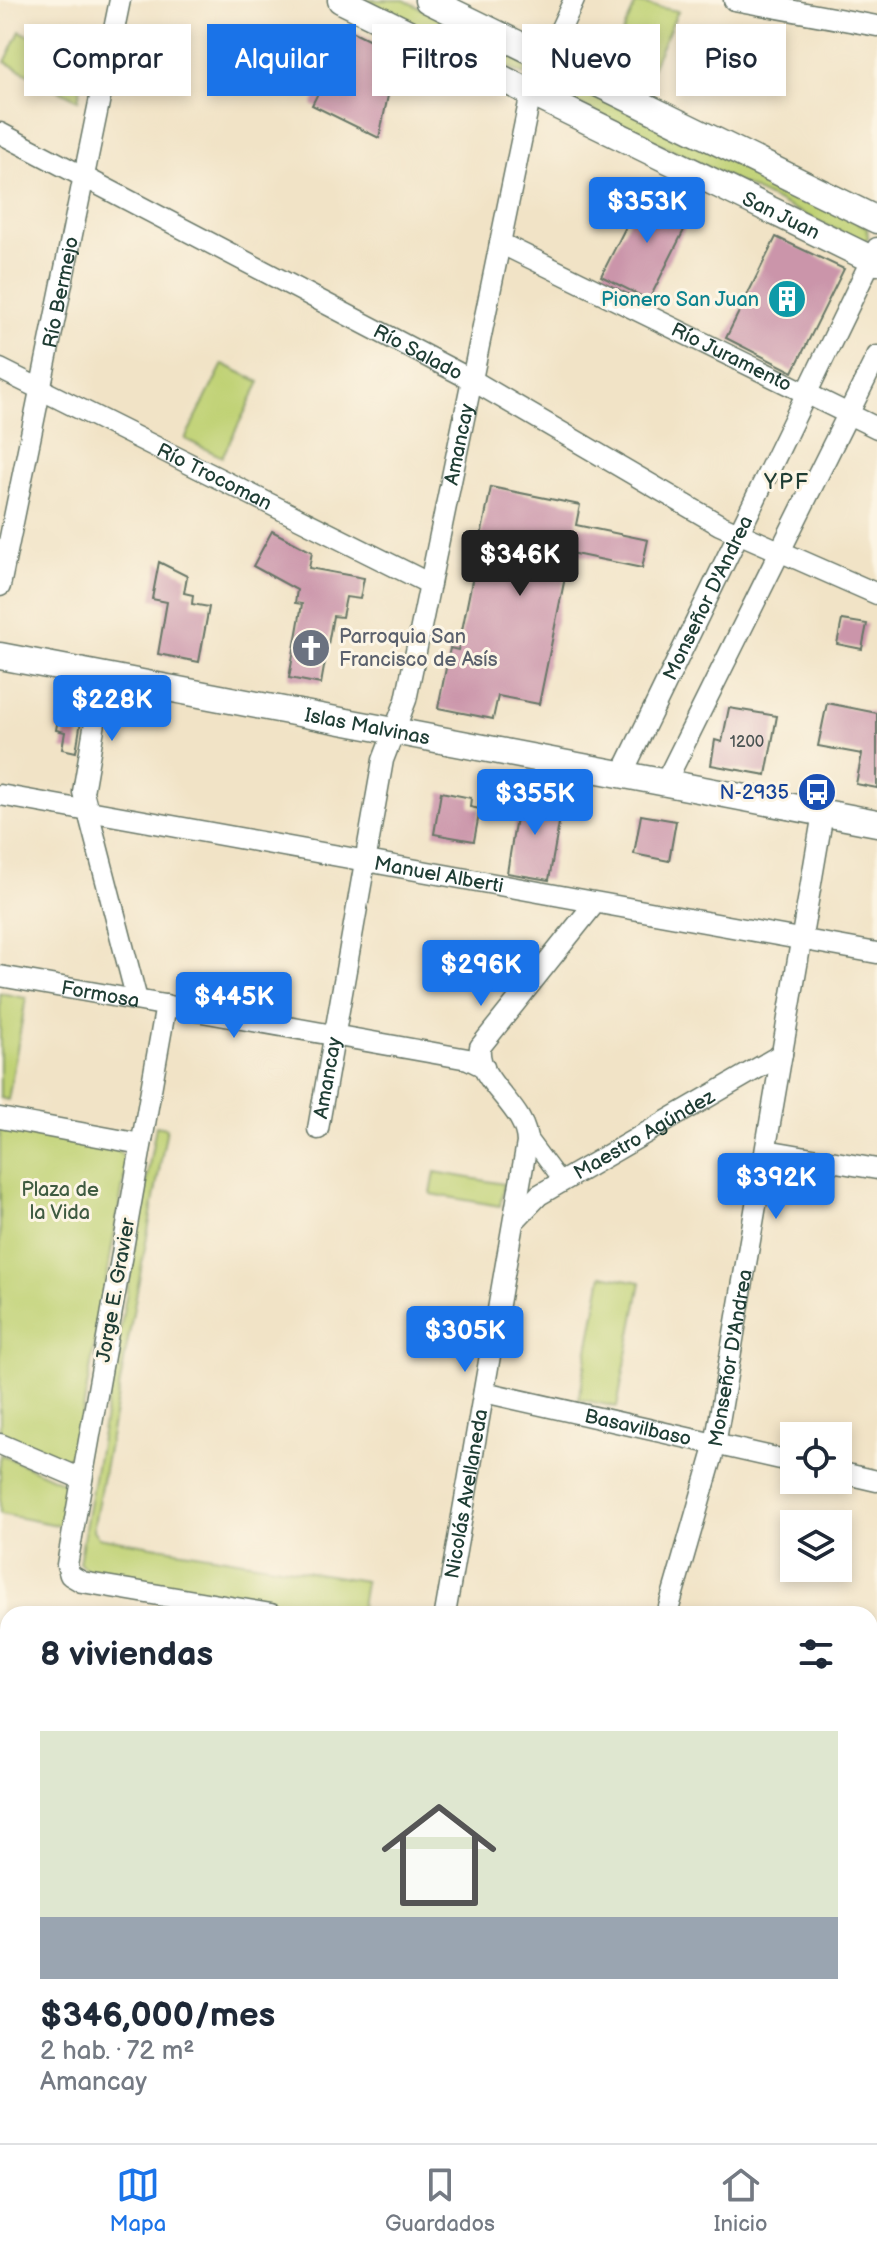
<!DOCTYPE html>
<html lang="es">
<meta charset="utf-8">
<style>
:root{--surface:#fff;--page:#f2f2f3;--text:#1f2937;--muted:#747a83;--line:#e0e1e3;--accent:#1a73e8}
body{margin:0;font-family:"Balsamiq Sans",sans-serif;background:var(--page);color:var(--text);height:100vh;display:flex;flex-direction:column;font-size:30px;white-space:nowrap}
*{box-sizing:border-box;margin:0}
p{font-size:26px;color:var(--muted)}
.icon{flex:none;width:44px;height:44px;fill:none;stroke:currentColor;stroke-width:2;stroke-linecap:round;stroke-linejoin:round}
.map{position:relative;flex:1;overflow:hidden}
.side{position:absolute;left:0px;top:1606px;width:878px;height:538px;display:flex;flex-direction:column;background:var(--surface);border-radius:24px 24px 0 0;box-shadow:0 4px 12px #0003}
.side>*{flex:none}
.top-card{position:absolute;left:24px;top:24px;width:830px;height:72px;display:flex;gap:16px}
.buttons{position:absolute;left:780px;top:1422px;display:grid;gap:16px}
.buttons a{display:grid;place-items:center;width:72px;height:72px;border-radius:0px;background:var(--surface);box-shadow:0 4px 12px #0003;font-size:40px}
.price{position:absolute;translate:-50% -68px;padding:0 18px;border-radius:8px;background:var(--accent);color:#fff;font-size:26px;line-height:52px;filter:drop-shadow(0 2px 4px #0008)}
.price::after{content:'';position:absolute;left:50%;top:48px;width:24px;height:18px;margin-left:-12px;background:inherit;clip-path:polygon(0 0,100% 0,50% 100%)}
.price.on{background:#222;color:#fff}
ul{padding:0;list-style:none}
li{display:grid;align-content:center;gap:16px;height:424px;padding:0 40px}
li+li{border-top:2px solid var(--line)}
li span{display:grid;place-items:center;height:248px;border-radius:0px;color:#555}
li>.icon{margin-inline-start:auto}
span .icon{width:144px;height:144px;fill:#fffc;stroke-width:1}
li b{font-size:34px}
h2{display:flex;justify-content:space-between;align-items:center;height:96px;padding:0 40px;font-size:34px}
.pill{padding:0 28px;border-radius:0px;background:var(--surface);box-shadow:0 4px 12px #0003;font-size:28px;line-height:72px}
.pill.on{background:var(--accent);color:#fff}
.menu{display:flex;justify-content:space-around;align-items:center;height:112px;border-top:2px solid var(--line);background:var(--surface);font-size:22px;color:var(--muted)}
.menu a{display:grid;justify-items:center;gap:4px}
.menu .on{color:var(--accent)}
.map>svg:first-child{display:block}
.green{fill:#c0d275;stroke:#708854;stroke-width:2}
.building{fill:#cb95aa}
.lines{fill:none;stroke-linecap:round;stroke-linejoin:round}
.pedestrian-casing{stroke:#687767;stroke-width:17}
.minor-casing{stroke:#687767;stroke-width:23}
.tertiary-casing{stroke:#687767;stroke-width:27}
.secondary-casing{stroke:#687767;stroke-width:29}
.primary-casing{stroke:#687767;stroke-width:33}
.pedestrian{stroke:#fff;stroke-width:14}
.minor{stroke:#fff;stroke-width:20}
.tertiary{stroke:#fff;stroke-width:24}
.secondary{stroke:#fff;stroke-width:26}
.primary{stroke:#fff;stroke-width:30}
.labels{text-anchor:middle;stroke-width:6;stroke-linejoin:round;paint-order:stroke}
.number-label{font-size:16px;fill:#4a5352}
.street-label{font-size:20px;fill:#1f3d34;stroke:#fcf5e5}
.culture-label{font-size:20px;fill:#0d838f;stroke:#fcf5e5;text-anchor:end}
.worship-label{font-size:20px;fill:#5b616d;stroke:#fcf5e5;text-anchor:start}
.transit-label{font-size:20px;fill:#164399;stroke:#fcf5e5;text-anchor:end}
.park-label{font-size:20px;fill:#3f5b41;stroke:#fcf5e5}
.neighbourhood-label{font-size:22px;letter-spacing:2px;fill:#1f3d34;stroke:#fcf5e5}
</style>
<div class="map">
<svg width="877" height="2143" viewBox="0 0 877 2143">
<rect width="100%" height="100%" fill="#fcf5e5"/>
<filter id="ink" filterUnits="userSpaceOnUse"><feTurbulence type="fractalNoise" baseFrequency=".0125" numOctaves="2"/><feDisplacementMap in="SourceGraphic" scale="16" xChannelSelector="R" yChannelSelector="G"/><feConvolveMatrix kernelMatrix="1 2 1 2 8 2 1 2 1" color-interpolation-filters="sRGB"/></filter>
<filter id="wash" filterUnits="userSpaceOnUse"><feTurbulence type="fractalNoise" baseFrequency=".006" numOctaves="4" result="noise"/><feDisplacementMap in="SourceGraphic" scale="32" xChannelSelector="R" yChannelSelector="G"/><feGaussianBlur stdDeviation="1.8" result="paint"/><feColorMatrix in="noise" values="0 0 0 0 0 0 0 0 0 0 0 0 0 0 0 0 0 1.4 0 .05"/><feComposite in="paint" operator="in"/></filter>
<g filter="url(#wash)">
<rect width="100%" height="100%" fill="#f1e3c6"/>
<path class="green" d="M 360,0 L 404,0 L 525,60 L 527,67 L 524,75 Z
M 636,3 L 678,11 L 645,83 L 608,65 Z
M 20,31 L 85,64 L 78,100 L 5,62 Z
M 554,75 L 867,227 L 868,238 L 863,243 L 547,89 L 548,81 Z
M 223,364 L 260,382 L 222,457 L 185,439 Z
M 0,993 L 26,998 L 8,1100 L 0,1098 Z
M 0,1126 L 117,1148 L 127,1163 L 76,1449 L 65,1460 L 0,1433 Z
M 156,1126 L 167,1128 L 93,1530 L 98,1537 L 365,1581 L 360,1614 L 327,1614 L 91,1574 L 79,1563 Z
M 435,1172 L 504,1184 L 500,1206 L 431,1194 Z
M 602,1275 L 641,1282 L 617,1407 L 579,1399 Z
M 0,1454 L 66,1484 L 69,1492 L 63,1526 L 0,1514 Z
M 0,1765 L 8,1776 L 8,1975 L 0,1976 Z
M 138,2136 L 276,2136 L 275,2143 L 225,2139 L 192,2143 L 95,2143 Z
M 291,2136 L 629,2136 L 641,2143 L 291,2143 Z"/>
<g id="blocks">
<path class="building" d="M 350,30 L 397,53 L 379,138 L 312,105 Z
M 645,189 L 687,210 L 685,214 L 691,216 L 649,300 L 601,276 Z
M 776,237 L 844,269 L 793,372 L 726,338 Z
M 491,487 L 580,505 L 576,525 L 648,540 L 642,568 L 570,553 L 539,704 L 498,696 L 493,719 L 438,708 L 450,648 L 458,650 Z
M 272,531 L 312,552 L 309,568 L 364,578 L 360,599 L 346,597 L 342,617 L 333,616 L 321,684 L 289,678 L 302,604 L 295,603 L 297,590 L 253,566 Z
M 159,562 L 187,576 L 184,593 L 193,595 L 192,604 L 209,607 L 199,662 L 158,654 L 167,602 L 152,599 Z
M 842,620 L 867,624 L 862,649 L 837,644 Z
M 827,703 L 877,713 L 877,788 L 856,784 L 862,754 L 818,746 Z
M 60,707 L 74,709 L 81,721 L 76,752 L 62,749 L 65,732 L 56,730 Z
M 729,708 L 777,716 L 766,775 L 711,765 L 715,740 L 722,742 Z
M 441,792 L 471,798 L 470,807 L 480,809 L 474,841 L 434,834 Z
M 520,793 L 563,801 L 549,880 L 507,873 Z
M 641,815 L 676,821 L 669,861 L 634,854 Z"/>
</g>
</g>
<g filter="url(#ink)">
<use href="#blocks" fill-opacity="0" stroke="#687767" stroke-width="2"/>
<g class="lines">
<g class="pedestrian-casing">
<path id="pedestrian" d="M 527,1135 L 562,1182"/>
</g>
<g class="minor-casing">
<g id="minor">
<path d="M 734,0 L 877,26"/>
<path id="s1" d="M 0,133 L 472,380 L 720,525 L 877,594"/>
<path id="s2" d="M 500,243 L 877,428"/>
<path id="s3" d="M 0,369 L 430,584"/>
<path id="s4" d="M 0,586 L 120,0"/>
<path d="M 103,676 L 83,792 L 137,1000"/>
<path id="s5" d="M 622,774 L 877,248"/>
<path d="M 665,783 L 877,356"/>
<path id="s6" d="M 0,795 L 877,953"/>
<path id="s7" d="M 0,976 L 468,1059 L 484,1067"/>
<path d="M 166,1005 L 67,1565 L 70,1575 L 82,1582 L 271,1614"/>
<path d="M 0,1118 L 141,1144"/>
<path id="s8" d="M 318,1129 L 383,760 L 406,700 L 531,93 L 574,0"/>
<path d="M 766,1150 L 877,1169"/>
<path id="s9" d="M 515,1220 L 539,1195 L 782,1054"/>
<path id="s10" d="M 484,1392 L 794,1462"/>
<path d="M 0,1444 L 82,1479"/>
<path d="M 838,1472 L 877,1481"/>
<path id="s11" d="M 445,1614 L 527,1143 C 527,1106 476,1083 480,1047 L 595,903"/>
<path id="s12" d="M 667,1614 L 714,1451 L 823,813"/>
<path d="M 870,1719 L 877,1720"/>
<path d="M 0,1992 L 8,1991"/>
</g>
</g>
<g class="tertiary-casing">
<path id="tertiary" d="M 0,2117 L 8,2116
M 647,2136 L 659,2143
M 48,2143 L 98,2136"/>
</g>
<g class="secondary-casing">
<g id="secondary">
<path id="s13" d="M 341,0 L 877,262"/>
<path d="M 428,0 L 877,220"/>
<path id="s14" d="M 0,656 L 877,823"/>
</g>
</g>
<g class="primary-casing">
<path id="primary" d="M 870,1981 L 877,1969
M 870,2062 L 877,2023
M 870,2102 L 877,2143
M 773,2143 L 777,2136"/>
</g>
<use href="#pedestrian" class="pedestrian"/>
<use href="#minor" class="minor"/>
<use href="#tertiary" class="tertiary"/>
<use href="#secondary" class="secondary"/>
<use href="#primary" class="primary"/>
</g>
</g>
<defs>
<g id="building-disc" transform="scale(2)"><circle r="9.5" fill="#0f9aa8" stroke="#fcf5e5"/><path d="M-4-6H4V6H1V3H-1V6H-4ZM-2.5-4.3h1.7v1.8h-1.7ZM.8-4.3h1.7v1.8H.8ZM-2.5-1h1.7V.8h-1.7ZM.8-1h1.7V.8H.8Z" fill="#fff"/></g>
<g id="church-disc" transform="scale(2)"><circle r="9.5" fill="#6b7280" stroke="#fcf5e5"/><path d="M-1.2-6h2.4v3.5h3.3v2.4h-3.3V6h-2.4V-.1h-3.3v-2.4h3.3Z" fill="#fff"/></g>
<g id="bus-disc" transform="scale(2)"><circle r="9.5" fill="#1a4fb4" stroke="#fcf5e5"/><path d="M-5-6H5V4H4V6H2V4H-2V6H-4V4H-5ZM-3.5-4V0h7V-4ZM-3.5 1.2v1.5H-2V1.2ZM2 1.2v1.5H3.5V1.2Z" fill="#fff"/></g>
</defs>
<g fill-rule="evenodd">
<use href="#building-disc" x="787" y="299"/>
<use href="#church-disc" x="311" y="648"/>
<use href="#bus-disc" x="817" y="792"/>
</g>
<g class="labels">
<g class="number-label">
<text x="747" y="747">1200</text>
</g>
<g class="street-label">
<text dy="7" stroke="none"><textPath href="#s13" startOffset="490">San Juan</textPath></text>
<text dy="7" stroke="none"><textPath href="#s4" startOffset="300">Río Bermejo</textPath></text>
<text dy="7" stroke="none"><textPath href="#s1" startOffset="472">Río Salado</textPath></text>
<text dy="7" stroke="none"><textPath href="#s2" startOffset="258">Río Juramento</textPath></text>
<text dy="7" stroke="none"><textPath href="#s8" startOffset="700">Amancay</textPath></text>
<text dy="7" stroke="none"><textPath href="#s3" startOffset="240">Río Trocoman</textPath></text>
<text dy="7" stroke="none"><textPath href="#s5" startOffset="196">Monseñor D'Andrea</textPath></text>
<text dy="7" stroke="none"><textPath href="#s14" startOffset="374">Islas Malvinas</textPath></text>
<text dy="7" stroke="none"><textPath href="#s6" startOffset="446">Manuel Alberti</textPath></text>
<text dy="7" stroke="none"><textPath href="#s7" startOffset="102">Formosa</textPath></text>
<text dy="7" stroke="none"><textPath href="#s8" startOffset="52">Amancay</textPath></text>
<text dy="7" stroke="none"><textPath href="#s9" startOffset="156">Maestro Agúndez</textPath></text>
<text transform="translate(115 1290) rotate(-80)" y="7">Jorge E. Gravier</text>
<text dy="7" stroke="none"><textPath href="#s12" startOffset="264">Monseñor D'Andrea</textPath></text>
<text dy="7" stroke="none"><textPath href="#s10" startOffset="158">Basavilbaso</textPath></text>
<text dy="7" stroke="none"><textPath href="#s11" startOffset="122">Nicolás Avellaneda</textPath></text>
</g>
<g class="culture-label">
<text x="759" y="306">Pionero San Juan</text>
</g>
<g class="worship-label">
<text x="339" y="643">Parroquia San<tspan x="339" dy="23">Francisco de Asís</tspan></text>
</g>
<g class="transit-label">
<text x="789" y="799">N-2935</text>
</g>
<g class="park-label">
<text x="60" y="1196">Plaza de<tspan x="60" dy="23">la Vida</tspan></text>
</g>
<g class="neighbourhood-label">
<text x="787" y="489">YPF</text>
</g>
</g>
</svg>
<div class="buttons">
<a><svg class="icon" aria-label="locate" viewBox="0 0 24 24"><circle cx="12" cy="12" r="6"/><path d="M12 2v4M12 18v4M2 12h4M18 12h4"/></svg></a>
<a><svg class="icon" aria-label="layers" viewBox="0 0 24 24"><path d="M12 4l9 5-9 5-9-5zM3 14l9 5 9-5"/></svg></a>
</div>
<b class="price" style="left:647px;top:245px">$353K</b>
<b class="price on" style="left:520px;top:598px">$346K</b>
<b class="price" style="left:112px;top:743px">$228K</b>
<b class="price" style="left:535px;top:837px">$355K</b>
<b class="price" style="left:481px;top:1008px">$296K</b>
<b class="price" style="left:234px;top:1040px">$445K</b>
<b class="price" style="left:776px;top:1221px">$392K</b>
<b class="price" style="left:465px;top:1374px">$305K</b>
<div class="top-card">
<a class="pill">Comprar</a>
<a class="pill on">Alquilar</a>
<a class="pill">Filtros</a>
<a class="pill">Nuevo</a>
<a class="pill">Piso</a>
</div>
<section class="side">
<h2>8 viviendas<svg class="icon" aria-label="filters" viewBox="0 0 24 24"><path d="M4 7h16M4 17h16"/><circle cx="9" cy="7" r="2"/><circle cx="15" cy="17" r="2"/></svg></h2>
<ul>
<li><span style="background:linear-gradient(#dfe7d0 75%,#9aa5b1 0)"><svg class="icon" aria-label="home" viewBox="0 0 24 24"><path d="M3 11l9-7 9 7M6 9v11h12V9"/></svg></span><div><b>$346,000/mes</b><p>2 hab. · 72 m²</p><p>Amancay</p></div></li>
</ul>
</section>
</div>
<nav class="menu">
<a class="on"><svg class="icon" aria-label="map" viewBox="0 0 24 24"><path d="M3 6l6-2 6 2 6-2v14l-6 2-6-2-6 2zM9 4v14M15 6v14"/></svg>Mapa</a>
<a><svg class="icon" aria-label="saved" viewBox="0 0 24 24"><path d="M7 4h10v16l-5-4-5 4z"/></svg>Guardados</a>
<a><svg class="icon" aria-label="home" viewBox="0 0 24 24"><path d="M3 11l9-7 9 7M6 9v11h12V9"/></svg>Inicio</a>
</nav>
